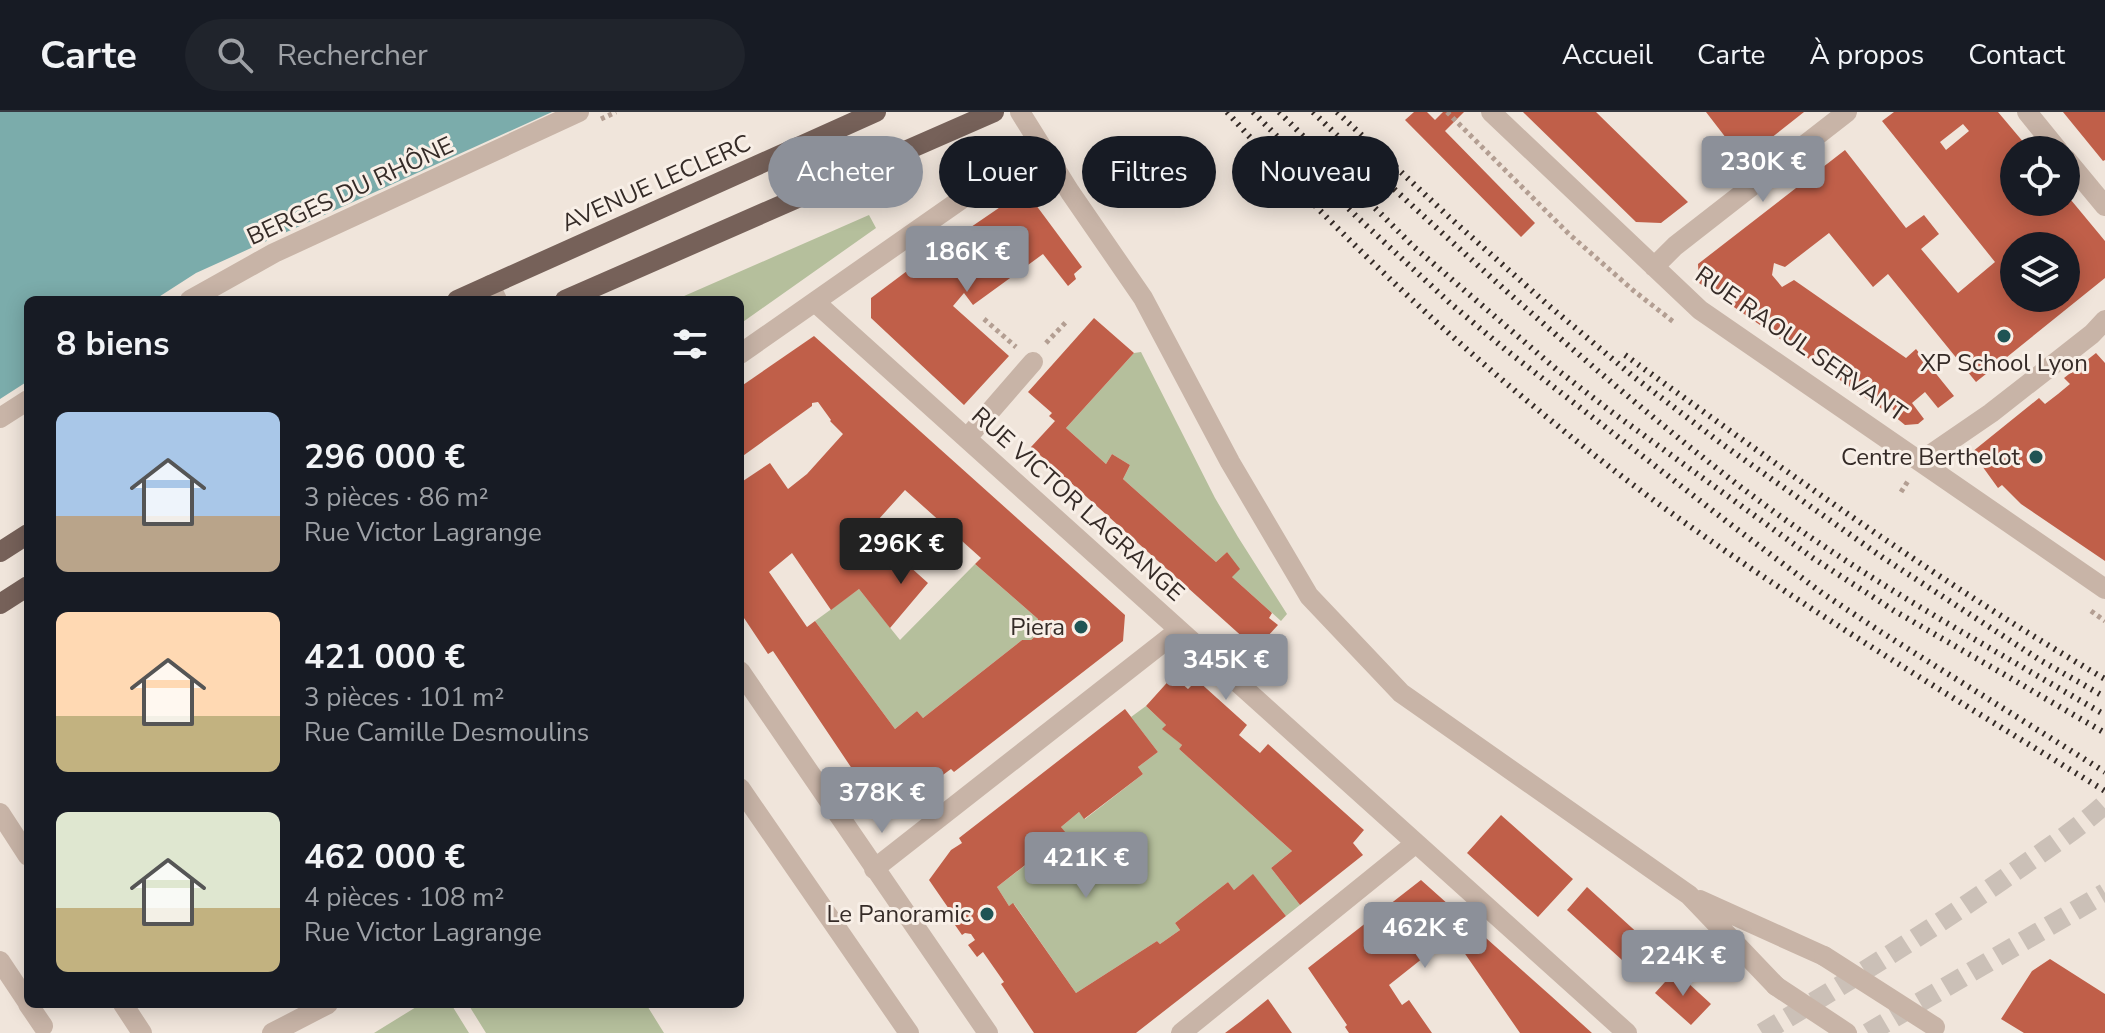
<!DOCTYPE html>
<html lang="fr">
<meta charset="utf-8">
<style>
:root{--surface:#171b24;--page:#20242c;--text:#f1f3f6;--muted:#9ea1a6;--line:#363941;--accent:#8c9099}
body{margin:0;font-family:"Nunito Sans",sans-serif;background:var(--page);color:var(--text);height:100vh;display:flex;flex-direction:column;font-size:30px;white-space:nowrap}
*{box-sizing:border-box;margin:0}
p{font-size:26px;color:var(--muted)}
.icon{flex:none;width:44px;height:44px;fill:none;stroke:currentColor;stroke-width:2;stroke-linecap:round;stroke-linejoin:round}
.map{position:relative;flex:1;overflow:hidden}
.side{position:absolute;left:24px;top:184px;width:720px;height:712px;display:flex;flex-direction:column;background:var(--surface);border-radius:12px;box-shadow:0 4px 20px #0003}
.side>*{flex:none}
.guide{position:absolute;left:768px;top:24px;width:760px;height:72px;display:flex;gap:16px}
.tools{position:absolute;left:2000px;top:24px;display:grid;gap:16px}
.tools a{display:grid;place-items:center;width:80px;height:80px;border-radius:50%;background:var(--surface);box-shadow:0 4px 20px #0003;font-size:40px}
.price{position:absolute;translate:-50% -68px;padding:0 18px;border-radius:8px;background:var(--accent);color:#fff;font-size:26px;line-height:52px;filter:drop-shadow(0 2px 4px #0008)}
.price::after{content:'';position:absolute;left:50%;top:48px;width:24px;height:18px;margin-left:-12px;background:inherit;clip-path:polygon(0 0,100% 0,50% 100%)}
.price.on{background:#222;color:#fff}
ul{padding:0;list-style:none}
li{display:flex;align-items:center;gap:24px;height:200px;padding:0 32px}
li span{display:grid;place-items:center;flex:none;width:224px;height:160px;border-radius:12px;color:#555}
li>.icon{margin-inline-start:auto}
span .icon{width:96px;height:96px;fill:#fffc;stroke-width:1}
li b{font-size:34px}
h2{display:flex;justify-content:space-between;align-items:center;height:96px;padding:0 32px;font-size:34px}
.pill{padding:0 28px;border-radius:36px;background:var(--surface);box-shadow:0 4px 20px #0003;font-size:28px;line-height:72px}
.pill.on{background:var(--accent);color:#fff}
header{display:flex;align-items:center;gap:48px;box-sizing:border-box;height:112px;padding:0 40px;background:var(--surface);border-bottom:2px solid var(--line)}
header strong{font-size:38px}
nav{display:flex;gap:44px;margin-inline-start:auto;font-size:28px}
.search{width:560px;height:72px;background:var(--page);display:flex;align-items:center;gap:20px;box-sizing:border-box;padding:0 28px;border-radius:44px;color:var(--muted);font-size:30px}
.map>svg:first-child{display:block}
.green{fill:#b5bf9c}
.water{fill:#7bacab}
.building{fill:#c05f49;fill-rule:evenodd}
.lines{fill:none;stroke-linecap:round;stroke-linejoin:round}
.minor-tunnel{stroke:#cbc0b7;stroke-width:20;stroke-dasharray:20 10;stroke-linecap:butt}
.path{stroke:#b39e92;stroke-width:5;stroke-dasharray:4 4;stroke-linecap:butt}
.minor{stroke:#c8b4a7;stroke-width:20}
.major{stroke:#766159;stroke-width:20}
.rail{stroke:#352b27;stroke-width:6;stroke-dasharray:2 6;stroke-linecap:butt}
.minor-bridge{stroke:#c8b4a7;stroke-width:20}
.poi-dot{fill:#1f5454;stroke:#f8efe7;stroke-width:3}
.labels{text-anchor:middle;stroke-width:6;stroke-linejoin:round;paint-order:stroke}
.street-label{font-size:24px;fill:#352b27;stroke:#f8efe7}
.poi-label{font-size:24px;fill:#352b27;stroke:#f8efe7;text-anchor:end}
</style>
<header>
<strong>Carte</strong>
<div class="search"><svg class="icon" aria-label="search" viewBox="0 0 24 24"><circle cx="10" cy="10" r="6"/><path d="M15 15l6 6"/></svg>Rechercher</div>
<nav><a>Accueil</a><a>Carte</a><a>À propos</a><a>Contact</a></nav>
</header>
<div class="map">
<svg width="2105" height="921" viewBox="0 0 2105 921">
<rect width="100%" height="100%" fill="#f0e5db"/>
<path class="green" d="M 869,103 L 876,116 L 740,212 L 740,188 L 675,188 Z
M 1141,240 L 1215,386 L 1238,425 L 1287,502 L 1281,509 L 1232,465 L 1227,440 L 1216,450 L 1123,367 L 1130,353 L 1112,342 L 1106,352 L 1066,316 L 1134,241 Z
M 975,452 L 1038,507 L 1037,523 L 1031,528 L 1022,528 L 923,606 L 917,599 L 895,617 L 815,509 L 859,477 L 900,528 Z
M 1146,594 L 1166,613 L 1163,617 L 1182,633 L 1179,637 L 1292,739 L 1271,756 L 1300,793 L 1286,804 L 1253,763 L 1234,778 L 1228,770 L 1175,811 L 1180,818 L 1160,832 L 1157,829 L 1076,881 L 1014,792 L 1009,794 L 997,775 L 1066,722 L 1061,715 L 1079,700 L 1085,707 L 1143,662 L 1138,655 L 1158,640 L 1131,605 Z
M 421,892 L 451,892 L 469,921 L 374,921 Z
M 468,892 L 646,892 L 664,921 L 486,921 Z"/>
<path class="water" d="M 0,0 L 552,0 L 196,161 L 154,188 L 28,188 L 28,269 L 0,287 Z"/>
<path class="building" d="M 1414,0 L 1427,0 L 1435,8 L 1443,0 L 1464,0 L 1445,19 L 1535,111 L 1521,125 L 1405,8 Z
M 1523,0 L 1596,0 L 1688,90 L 1661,111 L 1636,110 Z
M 1706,0 L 1804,0 L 1743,48 Z
M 1894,0 L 1998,0 L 2030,38 L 2014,38 L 2014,90 L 2066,90 L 2066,82 L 2105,129 L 2105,166 L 1976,270 L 1888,162 L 1873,175 L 1829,121 L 1785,155 L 1774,151 L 1772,163 L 1782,175 L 1794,168 L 1906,246 L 1916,237 L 1954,284 L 1938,296 L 1925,280 L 1912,291 L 1924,307 L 1918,312 L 1905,313 L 1894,304 L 1897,302 L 1888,292 L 1882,297 L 1699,171 L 1698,152 L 1845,38 L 1906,116 L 1924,103 L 1939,122 L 1921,137 L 1958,181 L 1995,150 L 1882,9 ZM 1963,12 L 1969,19 L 1946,38 L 1940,30 ZM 2014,134 L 2066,134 L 2066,186 L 2014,186 Z
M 2063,0 L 2105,0 L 2105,48 L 2103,49 Z
M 1092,41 L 1106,47 L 1117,64 L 1104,71 L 1091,53 Z
M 1012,87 L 1033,89 L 1082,155 L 1074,162 L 1076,167 L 1068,174 L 1043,142 L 973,193 L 964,181 L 953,194 L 1009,244 L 964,293 L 871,206 L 871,186 L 911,156 Z
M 1094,206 L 1134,241 L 1066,316 L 1106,352 L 1112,342 L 1130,353 L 1123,367 L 1216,450 L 1227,440 L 1240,457 L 1232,465 L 1272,501 L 1269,506 L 1278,513 L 1256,537 L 1031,335 L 1055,309 L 1049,304 L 1052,301 L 1028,280 Z
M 814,224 L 1125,503 L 1123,529 L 954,660 L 951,657 L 917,682 L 913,677 L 895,690 L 871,685 L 773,539 L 768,542 L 740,500 L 740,371 L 770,351 L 788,377 L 807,362 L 843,322 L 830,309 L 831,308 L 818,290 L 812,291 L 812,294 L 740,346 L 740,275 ZM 905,378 L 981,446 L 975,452 L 1038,507 L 1037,523 L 1031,528 L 1022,528 L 923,606 L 917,599 L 895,617 L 815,509 L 807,515 L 769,460 L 792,441 L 831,498 L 859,477 L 890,516 L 928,471 L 869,418 Z
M 2096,241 L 2105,251 L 2105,449 L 2021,392 L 2002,373 L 1998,376 L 1972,340 L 2039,286 L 2045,292 L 2058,282 L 2070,272 L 2064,266 Z
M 1173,564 L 1188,577 L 1197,568 L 1247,613 L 1239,623 L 1260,641 L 1268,632 L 1364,718 L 1353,731 L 1363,743 L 1300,793 L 1271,756 L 1292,739 L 1179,637 L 1182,633 L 1162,617 L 1166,613 L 1146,594 Z
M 1125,597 L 1158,640 L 1138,655 L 1143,662 L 1084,707 L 1079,700 L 1061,715 L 1066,721 L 997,775 L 1009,794 L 1013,791 L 1076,881 L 1157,829 L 1160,832 L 1180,818 L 1175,811 L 1228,770 L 1234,778 L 1253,762 L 1286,804 L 1136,921 L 1034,921 L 1001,872 L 1004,870 L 983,840 L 977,845 L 968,833 L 975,828 L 971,822 L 965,821 L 962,823 L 955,813 L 958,810 L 929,768 L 951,738 L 962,731 L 959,726 Z
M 1501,703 L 1573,767 L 1538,805 L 1467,741 Z
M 1421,768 L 1551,884 L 1592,921 L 1520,921 L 1452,823 L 1389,873 L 1402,893 L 1409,888 L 1432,921 L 1349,921 L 1345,915 L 1347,913 L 1308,856 Z
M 1587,775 L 1642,825 L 1622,848 L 1567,798 Z
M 2050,847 L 2105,882 L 2105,921 L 2024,921 L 2001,907 L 2032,859 Z
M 1675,859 L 1711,892 L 1691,913 L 1655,881 Z
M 1268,887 L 1292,921 L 1225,921 L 1241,909 Z"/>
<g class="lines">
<path class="minor-tunnel" d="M 1762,921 C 1843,873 1923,823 2001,769 C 2036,744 2073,721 2105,692
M 1868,921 L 2105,781"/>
<path class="path" d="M 1447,0 L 1569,122 L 1634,179 L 1675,211
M 601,7 L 616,0
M 984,207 L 1016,235
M 1046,231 L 1067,209
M 1901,380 L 1908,369
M 2091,499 L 2105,509"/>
<path class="minor" d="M 1020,0 L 1070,80 L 1143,186 L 1230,350 L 1309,484 L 1401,581 L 1689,783 L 1776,874
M 1491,0 L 1700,198 L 2105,477
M 2027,0 L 2058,38
M 2066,47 L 2105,94
M 1654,155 L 1675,134 L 1847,0
M 490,173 L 497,188
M 190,188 L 274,141 L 579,0
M 815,190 L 1627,921
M 740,242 L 1039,33
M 0,306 L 28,288
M 967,326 L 1033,250
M 1921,349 L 1991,301 L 2092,222 L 2105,208
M 740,559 L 988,921
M 740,676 L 909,921
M 0,701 L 28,744
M 874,757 L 1179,518
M 1700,788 L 1824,844
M 0,849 L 28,891
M 28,892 L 43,914
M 123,892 L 142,921
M 272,921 L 328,892
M 1181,921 L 1416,731"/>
<path class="major" d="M 457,188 L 876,0
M 565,188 L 994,0
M 0,440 L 28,422
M 0,492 L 28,474"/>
<path class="rail" d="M 1227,0 C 1355,142 1498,273 1652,387 C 1797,493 1952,585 2105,679
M 1253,0 L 1356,104 L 1451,192 L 1506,238 L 1726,409 L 1822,481 L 1881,520 L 2105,660
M 1279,0 L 1414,135 L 1556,257 L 1609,298 L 1813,446 L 1893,498 L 2105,621
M 1313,0 C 1375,61 1440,119 1504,177 C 1582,246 1662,315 1746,379 C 1858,464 1984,532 2105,603
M 1337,0 L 1449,105 L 1548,193 L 1634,265 L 1722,332 L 1882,445 L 2040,548 L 2105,585
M 1625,243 C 1781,356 1938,470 2105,567"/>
<path class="minor-bridge" d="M 1824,844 L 1935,915
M 1776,874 L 1847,921"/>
</g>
<g class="poi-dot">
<circle cx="2004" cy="224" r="8"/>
<circle cx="2036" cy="345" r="8"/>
<circle cx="1081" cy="515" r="8"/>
<circle cx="987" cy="802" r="8"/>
</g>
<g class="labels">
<g class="street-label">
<text transform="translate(656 71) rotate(-24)" y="8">AVENUE LECLERC</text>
<text transform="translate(350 79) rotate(-25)" y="8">BERGES DU RHÔNE</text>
<text transform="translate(1801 232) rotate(35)" y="8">RUE RAOUL SERVANT</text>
<text transform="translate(1078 392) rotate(42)" y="8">RUE VICTOR LAGRANGE</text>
</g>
<g class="poi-label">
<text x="2004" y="259" text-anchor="middle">XP School Lyon</text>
<text x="2020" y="353">Centre Berthelot</text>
<text x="1065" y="523">Piera</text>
<text x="971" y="810">Le Panoramic</text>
</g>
</g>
</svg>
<div class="tools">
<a><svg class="icon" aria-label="locate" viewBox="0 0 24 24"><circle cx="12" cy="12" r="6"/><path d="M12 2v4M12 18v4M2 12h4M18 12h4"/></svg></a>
<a><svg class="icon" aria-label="layers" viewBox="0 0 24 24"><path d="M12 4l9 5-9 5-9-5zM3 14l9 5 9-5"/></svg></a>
</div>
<b class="price" style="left:1763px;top:92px">230K €</b>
<b class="price" style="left:967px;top:182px">186K €</b>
<b class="price on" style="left:901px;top:474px">296K €</b>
<b class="price" style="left:1226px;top:590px">345K €</b>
<b class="price" style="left:882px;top:723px">378K €</b>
<b class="price" style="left:1086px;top:788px">421K €</b>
<b class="price" style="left:1425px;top:858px">462K €</b>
<b class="price" style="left:1683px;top:886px">224K €</b>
<div class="guide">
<a class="pill on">Acheter</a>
<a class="pill">Louer</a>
<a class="pill">Filtres</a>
<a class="pill">Nouveau</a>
</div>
<section class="side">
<h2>8 biens<svg class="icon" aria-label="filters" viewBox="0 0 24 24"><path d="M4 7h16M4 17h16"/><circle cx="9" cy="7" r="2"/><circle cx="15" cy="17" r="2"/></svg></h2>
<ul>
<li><span style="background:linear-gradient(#a9c7e8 65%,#b9a48a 0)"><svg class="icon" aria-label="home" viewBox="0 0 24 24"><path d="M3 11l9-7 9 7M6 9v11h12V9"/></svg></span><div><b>296 000 €</b><p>3 pièces · 86 m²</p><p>Rue Victor Lagrange</p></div></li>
<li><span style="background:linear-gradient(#ffd9b3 65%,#c2b280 0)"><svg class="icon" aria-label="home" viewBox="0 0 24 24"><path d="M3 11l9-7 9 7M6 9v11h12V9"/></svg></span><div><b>421 000 €</b><p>3 pièces · 101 m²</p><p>Rue Camille Desmoulins</p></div></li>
<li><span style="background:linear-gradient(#dfe7d0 60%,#c2b280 0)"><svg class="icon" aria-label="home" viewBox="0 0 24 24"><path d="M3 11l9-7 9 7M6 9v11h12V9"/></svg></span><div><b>462 000 €</b><p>4 pièces · 108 m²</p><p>Rue Victor Lagrange</p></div></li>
</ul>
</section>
</div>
